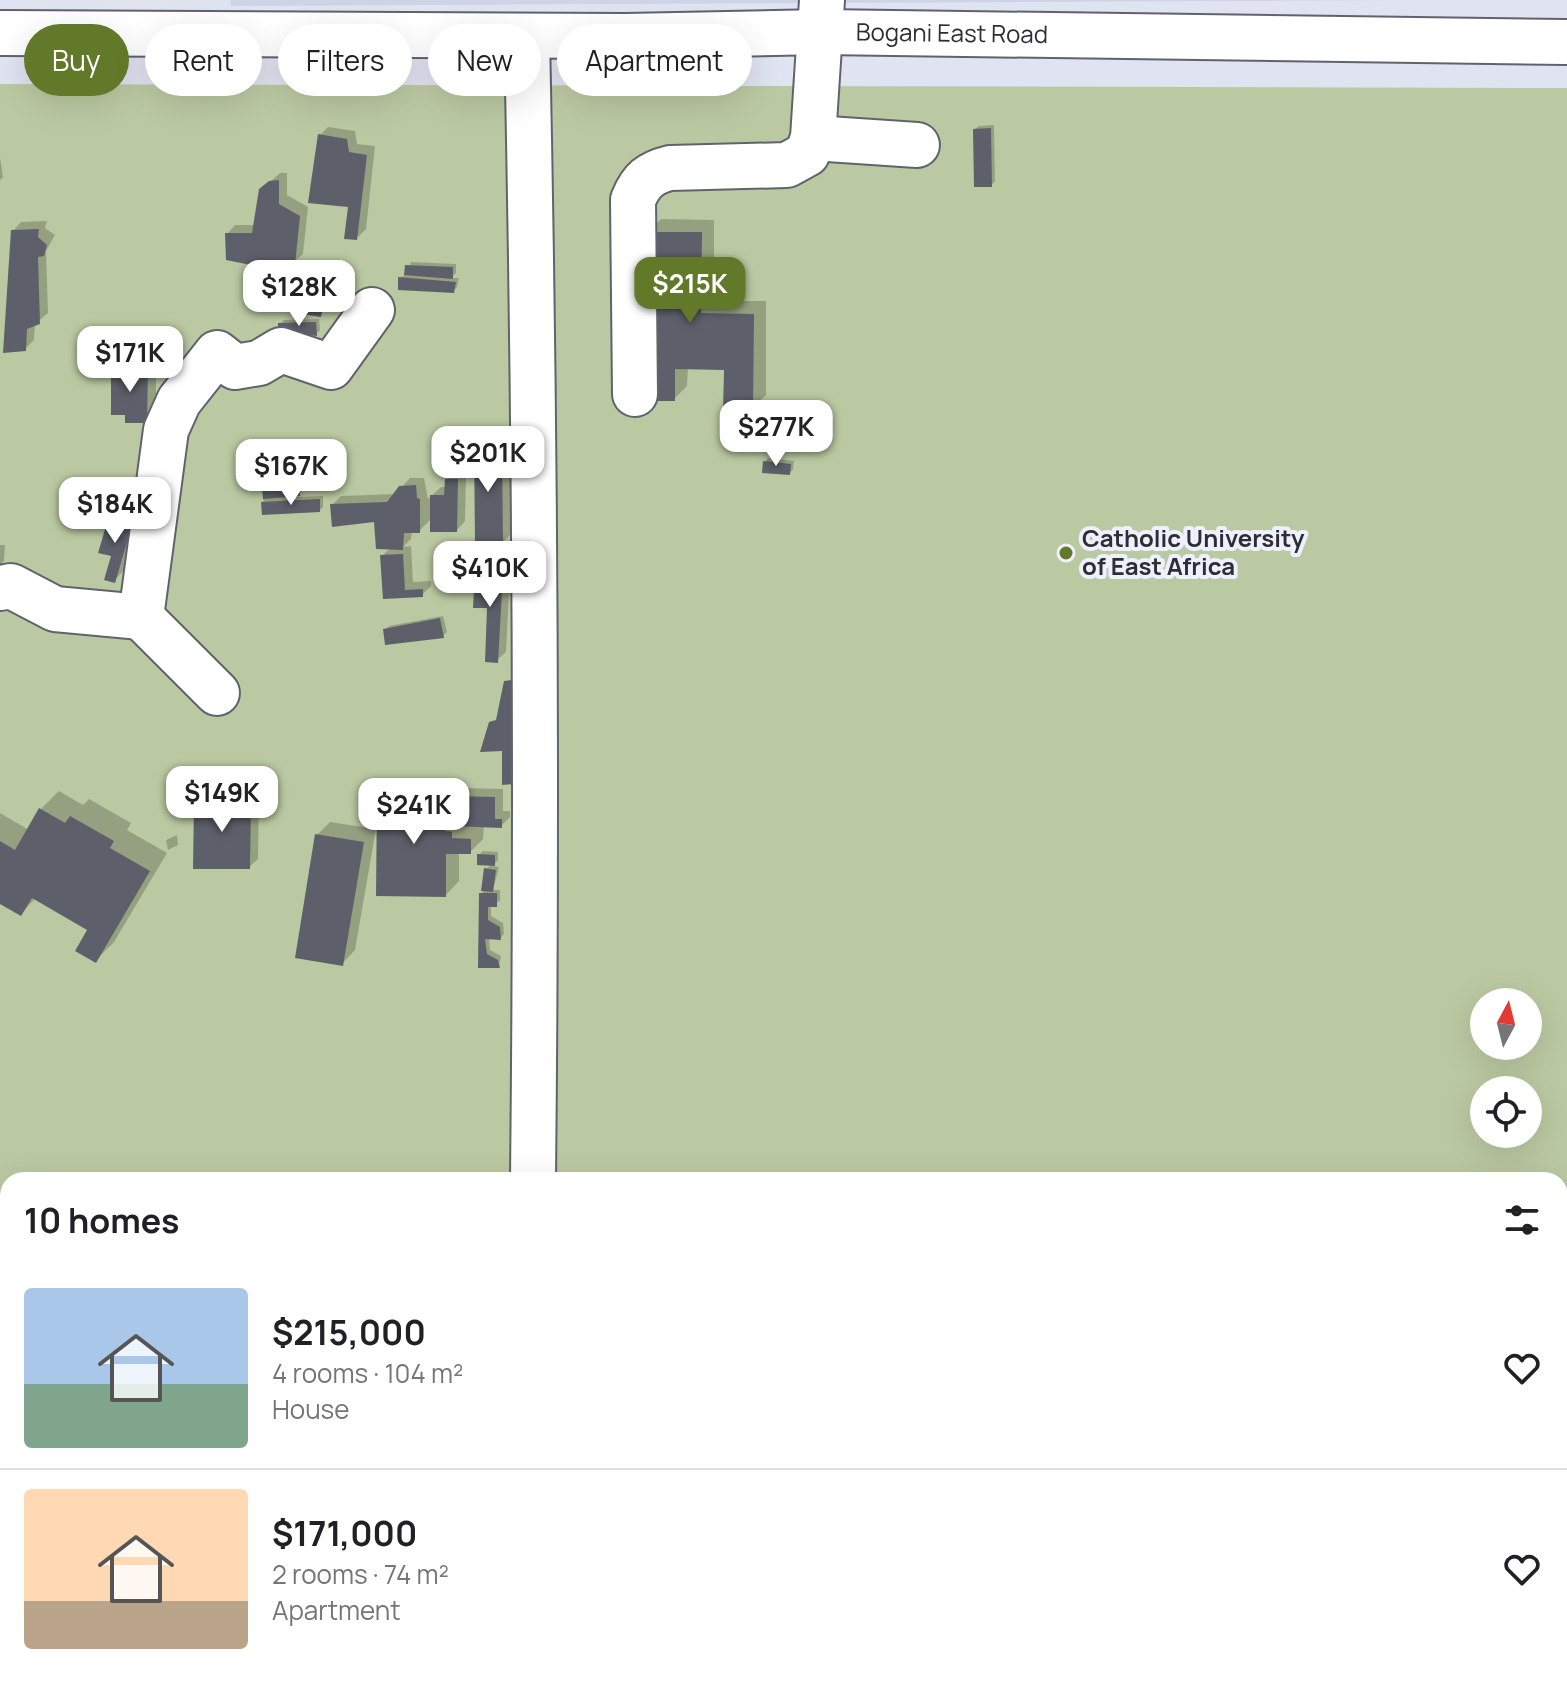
<!DOCTYPE html>
<meta charset="utf-8">
<style>
:root{--surface:#fff;--page:#f2f2f2;--text:#202124;--muted:#757577;--line:#e0e0e0;--accent:#62792a}
body{margin:0;font-family:Manrope,sans-serif;background:var(--page);color:var(--text);height:100vh;display:flex;flex-direction:column;font-size:30px;white-space:nowrap}
*{box-sizing:border-box;margin:0}
p{font-size:26px;color:var(--muted)}
.icon{flex:none;width:44px;height:44px;fill:none;stroke:currentColor;stroke-width:2;stroke-linecap:round;stroke-linejoin:round}
.map{position:relative;flex:1;overflow:hidden}
.side{position:absolute;left:0px;top:1172px;width:1568px;height:514px;display:flex;flex-direction:column;background:var(--surface);border-radius:24px 24px 0 0;box-shadow:0 8px 32px #0002}
.side>*{flex:none}
.guide{position:absolute;left:24px;top:24px;width:800px;height:72px;display:flex;gap:16px}
.needle{width:52px;rotate:7deg}
.tools{position:absolute;left:1470px;top:988px;display:grid;gap:16px}
.tools a{display:grid;place-items:center;width:72px;height:72px;border-radius:50%;background:var(--surface);box-shadow:0 8px 32px #0002;font-size:40px}
.price{position:absolute;translate:-50% -68px;padding:0 18px;border-radius:16px;background:#fff;color:#222;font-size:26px;line-height:52px;filter:drop-shadow(0 2px 4px #0008)}
.price::after{content:'';position:absolute;left:50%;top:48px;width:24px;height:18px;margin-left:-12px;background:inherit;clip-path:polygon(0 0,100% 0,50% 100%)}
.price.active{background:var(--accent);color:#fff}
ul{padding:0;list-style:none}
li{display:flex;align-items:center;gap:24px;height:200px;padding:0 24px}
li+li{border-top:2px solid var(--line)}
li span{display:grid;place-items:center;flex:none;width:224px;height:160px;border-radius:8px;color:#555}
li>.icon{margin-inline-start:auto}
span .icon{width:96px;height:96px;fill:#fffc;stroke-width:1}
li b{font-size:34px}
h2{display:flex;justify-content:space-between;align-items:center;height:96px;padding:0 24px;font-size:34px}
.pill{padding:0 28px;border-radius:36px;background:var(--surface);box-shadow:0 8px 32px #0002;font-size:28px;line-height:72px}
.pill.active{background:var(--accent);color:#fff}
.map>svg:first-child{display:block}
.built{fill:#cfd3e6}
.green{fill:#bbc9a2;fill-rule:evenodd}
.shadow{fill:#0003}
.building{fill:#5d606a}
.lines{fill:none;stroke-linecap:round;stroke-linejoin:round}
.minor-casing{stroke:#60636d;stroke-width:48}
.minor{stroke:#fff;stroke-width:44}
.poi-dot{fill:#62792a;stroke:#eef0fd;stroke-width:3}
.labels{text-anchor:middle;stroke-width:8;stroke-linejoin:round;paint-order:stroke}
.street-label{font-size:24px;fill:#2d2e33;stroke:#eef0fd}
.poi-label{font-size:24px;font-weight:bold;fill:#2d2e33;stroke:#eef0fd;text-anchor:start}
</style>
<div class="map">
<svg width="1567" height="1685" viewBox="0 0 1567 1685">
<rect width="100%" height="100%" fill="#e0e3f0"/>
<path class="built" d="M 231,0 L 1396,0 L 231,6 Z"/>
<path class="green" d="M 0,84 L 1567,88 L 1567,1685 L 0,1685 ZM 1484,1002 L 1528,1002 L 1528,1046 L 1484,1046 ZM 1484,1090 L 1528,1090 L 1528,1134 L 1484,1134 ZM 8,1180 L 1560,1180 L 1560,1678 L 8,1678 Z"/>
<path class="shadow" d="M 994,125 L 995,182 L 991,185 L 975,129 L 979,126 Z
M 328,127 L 355,131 L 357,144 L 375,146 L 366,229 L 357,238 L 350,205 L 320,135 Z
M 0,157 L 3,177 L 0,180 Z
M 280,173 L 287,173 L 287,195 L 308,207 L 303,254 L 284,270 L 227,234 L 235,225 L 255,225 L 261,190 Z
M 661,219 L 714,220 L 714,301 L 766,301 L 766,395 L 752,408 L 726,368 L 688,367 L 687,386 L 674,399 L 647,233 Z
M 47,221 L 45,228 L 55,235 L 46,251 L 48,313 L 35,324 L 34,340 L 25,349 L 13,231 L 21,222 Z
M 300,262 L 335,268 L 329,306 L 320,315 L 291,271 Z
M 411,262 L 456,264 L 456,273 L 451,278 L 459,278 L 457,287 L 453,291 L 400,278 L 406,274 Z
M 319,319 L 320,330 L 316,334 L 280,324 L 284,320 Z
M 122,360 L 156,360 L 156,412 L 147,421 L 113,369 Z
M 484,435 L 510,435 L 511,534 L 502,543 L 476,444 Z
M 768,458 L 794,461 L 793,470 L 789,473 L 765,462 Z
M 455,471 L 466,471 L 465,521 L 457,530 L 432,518 L 419,531 L 412,531 L 411,539 L 403,547 L 411,546 L 413,582 L 431,581 L 431,586 L 422,595 L 385,597 L 382,556 L 391,547 L 376,520 L 332,505 L 341,496 L 395,494 L 410,478 L 424,478 L 428,499 L 441,487 L 446,487 L 446,479 Z
M 302,481 L 303,490 L 296,497 L 323,496 L 323,507 L 319,511 L 263,502 L 268,484 Z
M 119,508 L 140,514 L 123,571 L 115,580 L 110,517 Z
M 0,545 L 5,545 L 4,561 L 0,565 Z
M 486,563 L 510,564 L 510,570 L 483,569 L 483,573 L 510,574 L 506,652 L 497,660 L 489,606 L 477,572 Z
M 443,616 L 447,632 L 443,636 L 385,630 L 389,626 Z
M 207,769 L 246,769 L 246,782 L 242,786 L 203,773 Z
M 392,781 L 458,781 L 458,793 L 463,788 L 503,789 L 503,811 L 510,811 L 510,817 L 501,826 L 484,825 L 483,839 L 470,852 L 459,852 L 459,881 L 446,895 L 379,794 Z
M 59,791 L 83,805 L 89,799 L 131,823 L 127,830 L 167,853 L 114,942 L 96,960 L 90,929 L 36,898 L 20,914 L 0,902 L 0,813 L 29,830 L 41,809 Z
M 205,791 L 259,792 L 258,859 L 249,867 L 196,800 Z
M 330,822 L 376,829 L 355,950 L 342,964 L 317,835 Z
M 177,835 L 178,845 L 168,850 L 166,840 Z
M 483,851 L 498,852 L 498,860 L 492,866 L 499,867 L 493,890 L 500,890 L 500,901 L 491,905 L 491,916 L 503,923 L 504,934 L 500,938 L 489,937 L 490,950 L 501,956 L 499,966 L 480,966 L 481,894 L 486,889 L 486,869 L 492,864 L 479,855 Z
M 1560,1518 L 1567,1518 L 1567,1563 L 1560,1563 Z
M 1031,1678 L 1196,1678 L 1196,1685 L 1031,1685 Z
M 1369,1678 L 1396,1678 L 1395,1685 L 1368,1685 Z
M 804,1683 L 804,1685 L 737,1685 Z"/>
<path class="building" d="M 991,128 L 992,187 L 974,187 L 973,129 Z
M 318,134 L 347,139 L 349,152 L 367,155 L 357,240 L 344,239 L 348,207 L 308,203 Z
M 279,180 L 279,204 L 300,216 L 295,265 L 285,272 L 226,260 L 225,233 L 252,233 L 259,189 L 269,181 Z
M 39,229 L 38,237 L 47,245 L 44,256 L 38,257 L 40,324 L 27,329 L 26,351 L 3,353 L 11,230 Z
M 645,232 L 702,232 L 701,313 L 754,314 L 753,410 L 723,410 L 724,370 L 675,369 L 675,401 L 644,401 Z
M 405,265 L 453,267 L 453,279 L 404,275 Z
M 290,270 L 328,276 L 321,317 L 283,311 Z
M 398,277 L 456,282 L 454,293 L 398,290 Z
M 316,322 L 317,336 L 278,332 L 278,323 Z
M 111,368 L 148,368 L 147,423 L 125,423 L 125,415 L 111,415 Z
M 474,443 L 502,443 L 503,545 L 475,545 Z
M 763,461 L 791,464 L 790,475 L 762,473 Z
M 445,479 L 458,479 L 457,532 L 430,532 L 430,495 L 444,495 Z
M 299,484 L 300,496 L 263,499 L 262,488 Z
M 416,485 L 417,498 L 420,499 L 420,533 L 404,533 L 403,550 L 376,549 L 374,522 L 332,527 L 330,504 L 387,502 L 399,486 Z
M 320,499 L 320,512 L 262,515 L 261,502 Z
M 109,516 L 133,522 L 115,583 L 104,580 L 111,556 L 98,553 Z
M 403,554 L 405,590 L 423,589 L 423,597 L 383,599 L 380,555 Z
M 475,571 L 503,572 L 498,663 L 485,662 L 487,608 L 473,608 Z
M 440,618 L 444,638 L 385,645 L 383,629 Z
M 528,678 L 524,783 L 502,785 L 502,751 L 480,752 L 489,722 L 496,720 L 504,681 Z
M 201,772 L 243,772 L 243,788 L 201,788 Z
M 377,794 L 445,794 L 445,831 L 452,832 L 452,838 L 471,839 L 471,854 L 446,854 L 446,897 L 376,896 Z
M 452,796 L 495,797 L 495,819 L 502,819 L 502,828 L 451,826 Z
M 194,799 L 251,800 L 250,869 L 193,869 Z
M 39,808 L 65,823 L 70,816 L 114,841 L 110,848 L 150,871 L 96,963 L 75,951 L 87,930 L 32,898 L 21,916 L 0,904 L 0,841 L 15,850 Z
M 315,834 L 364,842 L 343,966 L 295,958 Z
M 477,854 L 495,855 L 495,866 L 477,865 Z
M 484,868 L 496,870 L 493,892 L 481,891 Z
M 479,893 L 497,893 L 497,907 L 488,907 L 488,920 L 500,927 L 501,940 L 485,939 L 487,954 L 498,960 L 500,968 L 478,968 Z
M 1560,1526 L 1567,1526 L 1567,1565 L 1560,1565 Z
M 616,1678 L 647,1678 L 648,1685 L 617,1685 Z
M 1029,1678 L 1179,1678 L 1179,1685 L 1029,1685 Z"/>
<g class="lines">
<g class="minor-casing">
<g id="minor">
<path id="s1" d="M 0,33 L 626,36 L 822,32 L 1567,42"/>
<path d="M 527,36 C 535,417 537,798 533,1180"/>
<path d="M 813,138 L 917,145"/>
<path d="M 635,394 L 633,200 C 641,180 650,173 670,168 L 787,165 L 807,154 L 813,138 L 822,0"/>
<path d="M 0,588 L 11,586 L 55,609 L 141,617 L 166,430 L 179,401 L 217,353 L 235,367 L 259,363 L 281,350 L 331,367 L 372,310"/>
<path d="M 141,617 L 217,693"/>
<path d="M 543,1678 L 543,1685"/>
<path d="M 1207,1685 L 1207,1678"/>
</g>
</g>
<use href="#minor" class="minor"/>
</g>
<circle class="poi-dot" cx="1066" cy="553" r="8"/>
<g class="labels">
<g class="street-label">
<text dy="8" stroke="none"><textPath href="#s1" startOffset="952">Bogani East Road</textPath></text>
</g>
<g class="poi-label">
<text x="1082" y="547">Catholic University<tspan x="1082" dy="28">of East Africa</tspan></text>
</g>
</g>
</svg>
<div class="tools">
<a><svg class="needle" viewBox="-14 -14 28 28"><path d="M0-13l5 13h-10z" fill="#e53935"/><path d="M0 13l5-13h-10z" fill="#757577"/></svg></a>
<a><svg class="icon" aria-label="locate" viewBox="0 0 24 24"><circle cx="12" cy="12" r="6"/><path d="M12 2v4M12 18v4M2 12h4M18 12h4"/></svg></a>
</div>
<b class="price active" style="left:690px;top:325px">$215K</b>
<b class="price" style="left:299px;top:328px">$128K</b>
<b class="price" style="left:130px;top:394px">$171K</b>
<b class="price" style="left:776px;top:468px">$277K</b>
<b class="price" style="left:488px;top:494px">$201K</b>
<b class="price" style="left:291px;top:507px">$167K</b>
<b class="price" style="left:115px;top:545px">$184K</b>
<b class="price" style="left:490px;top:609px">$410K</b>
<b class="price" style="left:222px;top:834px">$149K</b>
<b class="price" style="left:414px;top:846px">$241K</b>
<div class="guide">
<a class="pill active">Buy</a>
<a class="pill">Rent</a>
<a class="pill">Filters</a>
<a class="pill">New</a>
<a class="pill">Apartment</a>
</div>
<section class="side">
<h2>10 homes<svg class="icon" aria-label="filters" viewBox="0 0 24 24"><path d="M4 7h16M4 17h16"/><circle cx="9" cy="7" r="2"/><circle cx="15" cy="17" r="2"/></svg></h2>
<ul>
<li><span style="background:linear-gradient(#a9c7e8 60%,#7fa58c 0)"><svg class="icon" aria-label="home" viewBox="0 0 24 24"><path d="M3 11l9-7 9 7M6 9v11h12V9"/></svg></span><div><b>$215,000</b><p>4 rooms · 104 m²</p><p>House</p></div><svg class="icon" aria-label="heart" viewBox="0 0 24 24"><path d="M12 20l-8-8c-3-5 5-10 8-4 3-6 11-1 8 4z"/></svg></li>
<li><span style="background:linear-gradient(#ffd9b3 70%,#b9a48a 0)"><svg class="icon" aria-label="home" viewBox="0 0 24 24"><path d="M3 11l9-7 9 7M6 9v11h12V9"/></svg></span><div><b>$171,000</b><p>2 rooms · 74 m²</p><p>Apartment</p></div><svg class="icon" aria-label="heart" viewBox="0 0 24 24"><path d="M12 20l-8-8c-3-5 5-10 8-4 3-6 11-1 8 4z"/></svg></li>
</ul>
</section>
</div>
